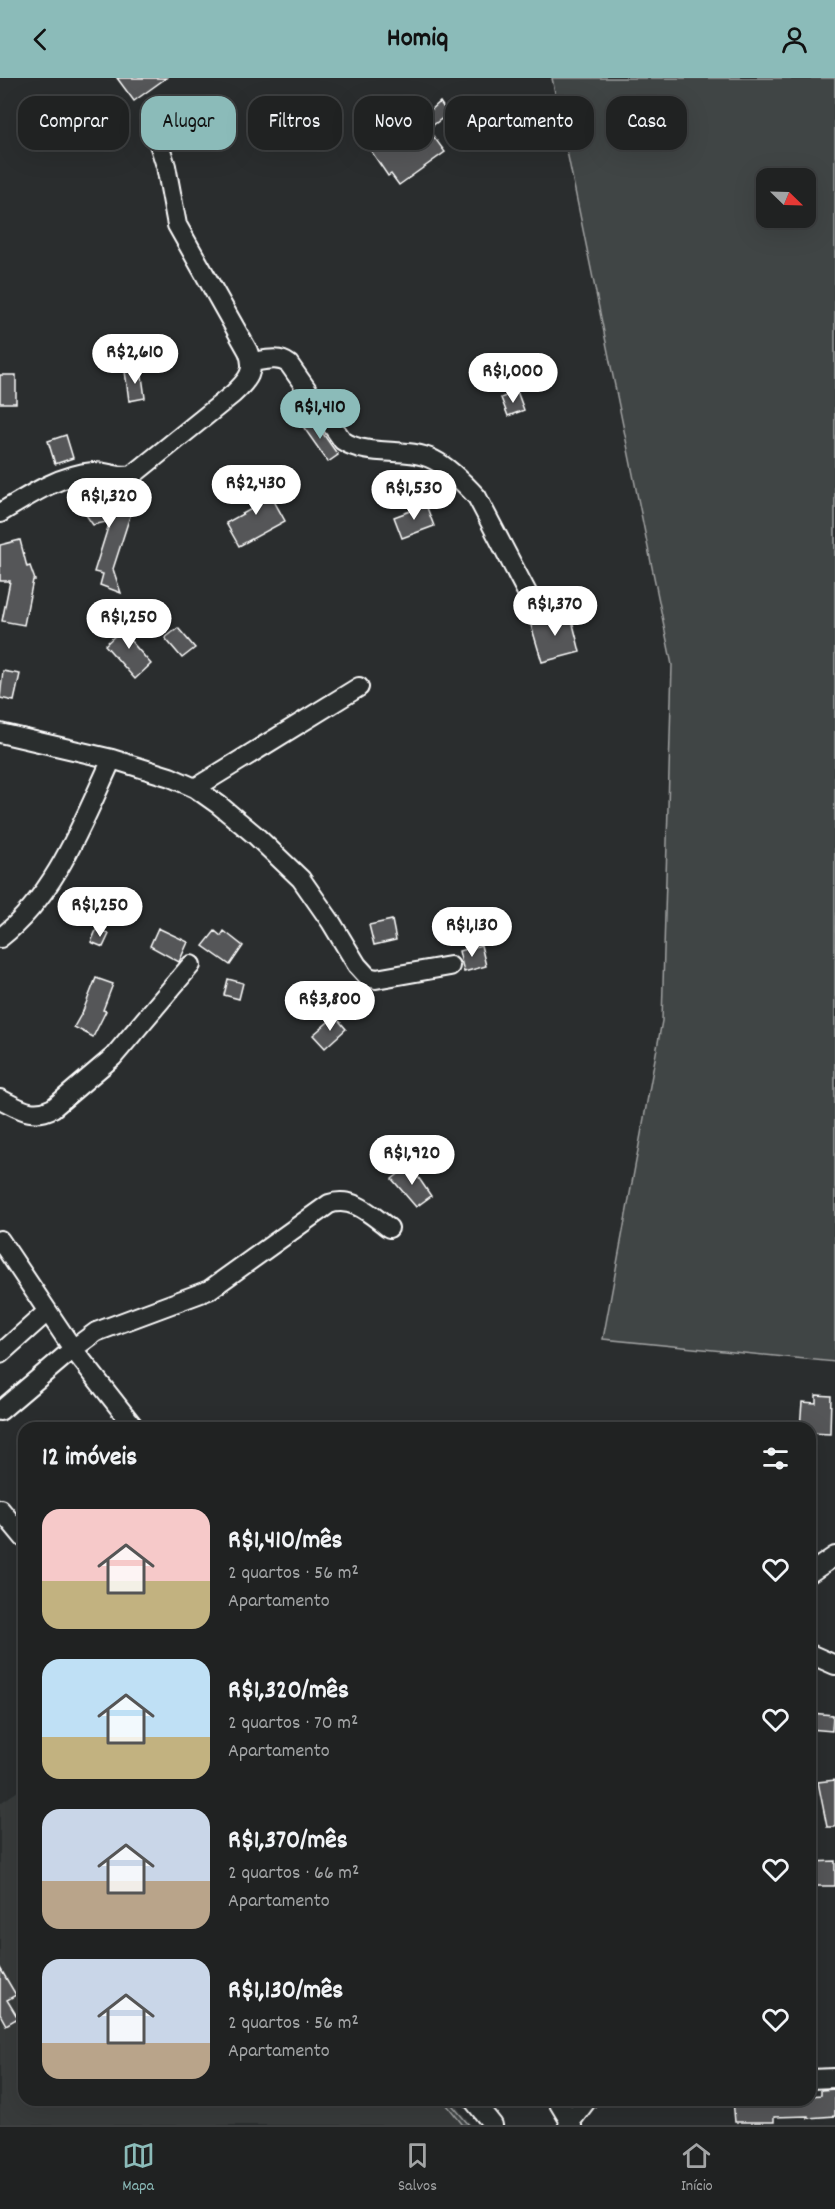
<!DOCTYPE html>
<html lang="pt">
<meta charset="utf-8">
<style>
:root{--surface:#202222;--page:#2d2f2f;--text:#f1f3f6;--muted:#a2a4a5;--line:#3d3f40;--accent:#8bbbb9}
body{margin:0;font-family:Dekko,sans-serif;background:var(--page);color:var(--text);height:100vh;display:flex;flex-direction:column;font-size:22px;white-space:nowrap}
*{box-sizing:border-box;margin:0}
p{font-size:20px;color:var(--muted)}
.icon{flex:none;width:33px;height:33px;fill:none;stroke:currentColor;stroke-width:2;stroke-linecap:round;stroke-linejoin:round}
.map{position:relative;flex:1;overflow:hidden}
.sheet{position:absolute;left:18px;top:1344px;width:798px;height:684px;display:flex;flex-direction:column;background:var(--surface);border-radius:18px;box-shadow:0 6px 24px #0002,0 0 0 2px var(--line)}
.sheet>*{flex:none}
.guide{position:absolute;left:18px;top:18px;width:800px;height:54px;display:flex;gap:12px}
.needle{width:39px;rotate:113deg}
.tools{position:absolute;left:756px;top:90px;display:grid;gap:12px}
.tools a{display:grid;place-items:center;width:60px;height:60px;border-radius:12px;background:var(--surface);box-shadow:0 6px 24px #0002,0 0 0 2px var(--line);font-size:30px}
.price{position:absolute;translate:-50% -51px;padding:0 14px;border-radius:21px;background:#fff;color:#222;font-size:20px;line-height:39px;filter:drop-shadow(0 2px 3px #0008)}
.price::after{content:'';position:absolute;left:50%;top:36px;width:18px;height:14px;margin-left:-9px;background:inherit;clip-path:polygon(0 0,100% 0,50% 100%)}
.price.current{background:var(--accent);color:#111}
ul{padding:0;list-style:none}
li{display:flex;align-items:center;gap:18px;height:150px;padding:0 24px}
li span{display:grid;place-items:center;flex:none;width:168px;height:120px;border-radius:18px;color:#555}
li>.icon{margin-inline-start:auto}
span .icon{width:72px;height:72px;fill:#fffc;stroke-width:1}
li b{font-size:26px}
h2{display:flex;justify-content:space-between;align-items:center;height:72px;padding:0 24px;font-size:26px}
.chip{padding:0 21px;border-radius:18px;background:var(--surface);box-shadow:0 6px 24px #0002,0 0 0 2px var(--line);font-size:21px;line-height:54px}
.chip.current{background:var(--accent);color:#111}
header{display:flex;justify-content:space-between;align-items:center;height:78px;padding:0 24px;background:var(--accent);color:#111;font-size:27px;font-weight:700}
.dock{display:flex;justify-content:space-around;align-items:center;height:84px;border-top:2px solid var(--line);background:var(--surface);font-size:16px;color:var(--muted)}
.dock a{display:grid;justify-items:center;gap:3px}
.dock .current{color:var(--accent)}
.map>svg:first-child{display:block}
.built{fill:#373a3b}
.green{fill:#414445;stroke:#a0a2a2;stroke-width:1.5;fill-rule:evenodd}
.building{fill:#555758;stroke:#fff;stroke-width:1.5}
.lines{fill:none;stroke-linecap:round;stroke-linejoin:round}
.minor-casing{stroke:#fff;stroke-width:22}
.minor{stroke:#2a2d2e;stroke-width:18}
</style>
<header><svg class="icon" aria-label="back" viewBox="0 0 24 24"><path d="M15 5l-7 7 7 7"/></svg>Homiq<svg class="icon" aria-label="person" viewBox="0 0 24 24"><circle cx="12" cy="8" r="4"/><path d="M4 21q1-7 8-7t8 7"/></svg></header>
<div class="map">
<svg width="835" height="2047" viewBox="0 0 835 2047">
<rect width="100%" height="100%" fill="#2a2d2e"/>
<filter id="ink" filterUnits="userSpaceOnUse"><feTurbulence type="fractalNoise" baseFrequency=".0167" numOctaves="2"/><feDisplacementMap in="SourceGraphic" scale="12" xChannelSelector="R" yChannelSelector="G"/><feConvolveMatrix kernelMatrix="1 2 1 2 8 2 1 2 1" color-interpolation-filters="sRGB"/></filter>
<g filter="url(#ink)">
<path class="built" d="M 24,1709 L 24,2022 L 451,2022 L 472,2047 L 0,2047 L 0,1725 Z"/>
<path class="green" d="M 552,0 L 835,0 L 835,1284 L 603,1261 L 662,943 L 672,587 ZM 806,100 L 806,140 L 766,140 L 766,100 Z
M 443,2022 L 448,2022 L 469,2047 L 463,2047 Z"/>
<path class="building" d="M 117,0 L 166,0 L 134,23 Z
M 440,24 L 448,36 L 428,51 L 445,74 L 399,107 L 391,96 L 388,98 L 371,73 L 391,59 L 395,65 Z
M 141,291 L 145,320 L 129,323 L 125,293 Z
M 0,297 L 16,297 L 16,325 L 0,325 Z
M 517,313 L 524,332 L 508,338 L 501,320 Z
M 312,340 L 338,377 L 328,384 L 302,347 Z
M 66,357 L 73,380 L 55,386 L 48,363 Z
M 263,403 L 285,443 L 239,468 L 226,445 L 257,428 L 248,411 Z
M 128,411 L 132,432 L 113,491 L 121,515 L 100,507 L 103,496 L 94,494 L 110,443 L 93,447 L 84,434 L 82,419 Z
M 426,427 L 434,448 L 402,460 L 394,439 Z
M 20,462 L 27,489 L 30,488 L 35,502 L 33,502 L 24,547 L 2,543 L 10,503 L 0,503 L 0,467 Z
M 570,534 L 580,574 L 542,584 L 530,544 Z
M 133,541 L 142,550 L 130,562 L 151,586 L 135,601 L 105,567 Z
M 178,550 L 195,570 L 182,580 L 165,560 Z
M 3,593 L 20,596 L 14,623 L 0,620 Z
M 392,842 L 396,862 L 374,867 L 369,847 Z
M 97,850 L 109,856 L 103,869 L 91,864 Z
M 158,850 L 188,864 L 179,884 L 150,868 Z
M 215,853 L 221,858 L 224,853 L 243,868 L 230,887 L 203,868 Z
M 481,867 L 486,888 L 464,894 L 459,873 Z
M 96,900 L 113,906 L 103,932 L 106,933 L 93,959 L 74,949 L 83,933 Z
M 228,901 L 243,905 L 239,921 L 224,917 Z
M 335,938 L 346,951 L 325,970 L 313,957 Z
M 410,1087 L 431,1118 L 416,1129 L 392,1101 Z
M 816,1317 L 831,1318 L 830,1356 L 810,1355 L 810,1350 L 800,1350 L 802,1324 L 816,1325 Z
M 811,1635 L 833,1637 L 832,1653 L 810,1651 Z
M 835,1702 L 835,1749 L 827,1749 L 818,1704 Z
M 835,1783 L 835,1808 L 811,1808 L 810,1784 Z
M 0,1890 L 16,1917 L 7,1922 L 18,1940 L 6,1947 L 0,1936 Z
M 835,2011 L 835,2038 L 808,2040 L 808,2038 L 774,2039 L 774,2044 L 735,2044 L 733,2022 L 810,2022 L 810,2018 L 821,2017 L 821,2012 Z"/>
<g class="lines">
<g class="minor-casing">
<path id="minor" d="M 252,284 C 265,282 279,278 289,286 L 343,363 C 370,380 407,368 434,382 C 450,390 466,407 477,419 L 535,530
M 0,435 C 28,418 59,397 93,394 C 107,393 120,402 134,396 L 233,316 C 248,302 256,293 248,273 L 177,147 L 166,88 L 153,47
M 0,655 L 112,681 L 170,699 L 195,710 L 219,727 L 255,757 L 301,801 L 331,844 L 357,887 L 368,899 L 376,901 L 450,888
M 195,710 L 359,609
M 0,860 C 56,817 83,743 112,681
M 0,1021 C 19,1030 32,1041 53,1030 L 113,979 L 191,887
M 0,1162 L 73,1271 L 135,1350
M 0,1276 L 47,1234
M 0,1333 L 73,1271 L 96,1254 L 209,1212 L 329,1126 C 353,1118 370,1136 389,1150
M 0,1431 L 24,1460
M 810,1495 L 835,1478
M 810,1576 L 835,1587
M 810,2001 L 835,2000
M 473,2022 L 493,2047
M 557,2022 L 572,2047
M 568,2047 L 587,2022"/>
</g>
<use href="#minor" class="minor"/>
</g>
</g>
</svg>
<div class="tools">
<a><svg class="needle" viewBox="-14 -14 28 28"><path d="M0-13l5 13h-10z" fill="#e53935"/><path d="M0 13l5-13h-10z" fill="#a2a4a5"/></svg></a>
</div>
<b class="price" style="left:135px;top:307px">R$2,610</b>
<b class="price" style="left:513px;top:326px">R$1,000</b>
<b class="price current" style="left:320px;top:362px">R$1,410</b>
<b class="price" style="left:256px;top:438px">R$2,430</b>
<b class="price" style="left:414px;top:443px">R$1,530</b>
<b class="price" style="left:109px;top:451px">R$1,320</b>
<b class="price" style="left:555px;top:559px">R$1,370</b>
<b class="price" style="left:129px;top:572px">R$1,250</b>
<b class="price" style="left:100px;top:860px">R$1,250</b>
<b class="price" style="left:472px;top:880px">R$1,130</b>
<b class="price" style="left:330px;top:954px">R$3,800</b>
<b class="price" style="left:412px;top:1108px">R$1,920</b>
<div class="guide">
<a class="chip">Comprar</a>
<a class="chip current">Alugar</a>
<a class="chip">Filtros</a>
<a class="chip">Novo</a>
<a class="chip">Apartamento</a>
<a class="chip">Casa</a>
</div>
<section class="sheet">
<h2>12 imóveis<svg class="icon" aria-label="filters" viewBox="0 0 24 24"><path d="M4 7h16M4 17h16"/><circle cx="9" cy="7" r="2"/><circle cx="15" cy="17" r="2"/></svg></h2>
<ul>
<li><span style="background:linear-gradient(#f6c9c9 60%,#c2b280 0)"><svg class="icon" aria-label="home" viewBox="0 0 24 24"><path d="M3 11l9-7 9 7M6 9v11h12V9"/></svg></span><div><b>R$1,410/mês</b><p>2 quartos · 56 m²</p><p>Apartamento</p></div><svg class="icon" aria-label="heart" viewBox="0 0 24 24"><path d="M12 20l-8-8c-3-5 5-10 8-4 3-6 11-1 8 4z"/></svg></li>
<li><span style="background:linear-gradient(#bfe0f5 65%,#c2b280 0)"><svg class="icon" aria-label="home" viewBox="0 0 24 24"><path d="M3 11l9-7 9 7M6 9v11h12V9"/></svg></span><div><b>R$1,320/mês</b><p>2 quartos · 70 m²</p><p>Apartamento</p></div><svg class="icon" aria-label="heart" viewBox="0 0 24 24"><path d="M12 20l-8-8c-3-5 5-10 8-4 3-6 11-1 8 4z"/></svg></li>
<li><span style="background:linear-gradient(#c9d6e8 60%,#b9a48a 0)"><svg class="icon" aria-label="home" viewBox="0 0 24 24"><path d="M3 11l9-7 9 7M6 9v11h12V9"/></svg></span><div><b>R$1,370/mês</b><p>2 quartos · 66 m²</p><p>Apartamento</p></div><svg class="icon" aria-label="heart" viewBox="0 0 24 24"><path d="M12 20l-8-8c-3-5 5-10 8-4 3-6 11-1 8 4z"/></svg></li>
<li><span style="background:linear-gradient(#c9d6e8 70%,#b9a48a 0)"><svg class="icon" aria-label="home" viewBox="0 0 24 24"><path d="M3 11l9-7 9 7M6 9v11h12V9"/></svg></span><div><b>R$1,130/mês</b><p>2 quartos · 56 m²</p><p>Apartamento</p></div><svg class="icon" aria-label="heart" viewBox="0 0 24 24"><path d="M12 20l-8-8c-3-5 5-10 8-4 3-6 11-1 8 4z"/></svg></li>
</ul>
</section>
</div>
<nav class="dock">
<a class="current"><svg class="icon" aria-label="map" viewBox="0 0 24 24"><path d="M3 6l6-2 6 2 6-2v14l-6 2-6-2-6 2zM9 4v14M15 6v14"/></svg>Mapa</a>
<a><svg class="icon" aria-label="saved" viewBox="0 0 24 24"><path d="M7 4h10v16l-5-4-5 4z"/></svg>Salvos</a>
<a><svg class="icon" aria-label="home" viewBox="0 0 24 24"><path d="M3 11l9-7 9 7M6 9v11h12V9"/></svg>Início</a>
</nav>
